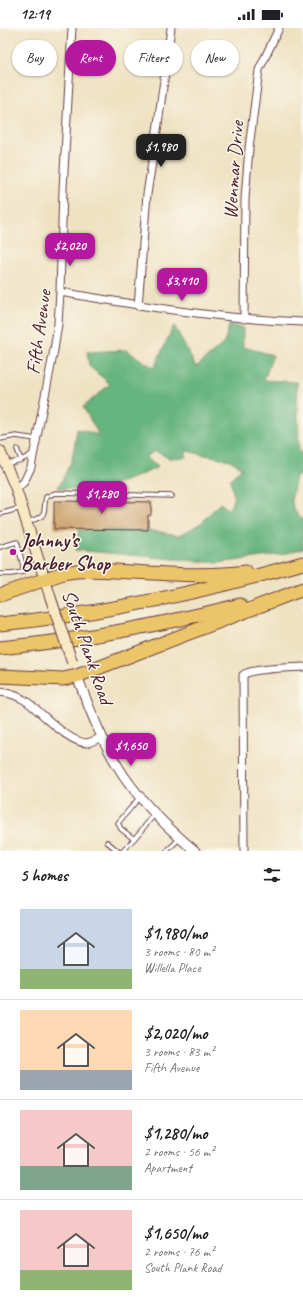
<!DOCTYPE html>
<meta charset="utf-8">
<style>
:root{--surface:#fff;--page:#f6f6f6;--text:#202124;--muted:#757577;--line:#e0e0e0;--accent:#b5179e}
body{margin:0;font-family:Caveat,sans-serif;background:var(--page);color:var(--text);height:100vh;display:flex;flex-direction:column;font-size:15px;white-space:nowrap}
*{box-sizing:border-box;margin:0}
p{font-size:13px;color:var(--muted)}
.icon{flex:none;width:22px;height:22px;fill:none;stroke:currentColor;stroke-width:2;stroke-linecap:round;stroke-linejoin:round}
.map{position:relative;height:823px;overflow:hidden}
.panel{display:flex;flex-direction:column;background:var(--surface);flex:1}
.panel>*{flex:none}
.hud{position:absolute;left:12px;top:12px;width:279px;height:36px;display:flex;gap:8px}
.price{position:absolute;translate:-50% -34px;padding:0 9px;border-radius:8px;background:var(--accent);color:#fff;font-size:13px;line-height:26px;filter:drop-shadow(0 1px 2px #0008)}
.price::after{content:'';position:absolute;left:50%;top:24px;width:12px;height:9px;margin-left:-6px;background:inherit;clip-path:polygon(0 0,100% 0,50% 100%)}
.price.active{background:#222;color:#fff}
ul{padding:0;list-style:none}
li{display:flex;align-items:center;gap:12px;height:100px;padding:0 20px}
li+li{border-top:1px solid var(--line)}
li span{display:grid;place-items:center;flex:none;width:112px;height:80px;border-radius:0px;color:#555}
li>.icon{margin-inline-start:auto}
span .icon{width:48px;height:48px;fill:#fffc;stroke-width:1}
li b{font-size:17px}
h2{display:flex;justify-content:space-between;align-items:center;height:48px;padding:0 20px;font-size:17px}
.chip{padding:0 14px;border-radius:18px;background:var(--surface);box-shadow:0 1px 3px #0004;font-size:14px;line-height:36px}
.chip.active{background:var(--accent);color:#fff}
.status{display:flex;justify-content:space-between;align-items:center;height:28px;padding:0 20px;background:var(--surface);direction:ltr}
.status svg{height:11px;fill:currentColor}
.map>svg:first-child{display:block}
.forest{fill:#66b47e;stroke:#586a54}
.building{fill:#cba16c}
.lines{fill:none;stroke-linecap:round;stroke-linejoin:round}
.service-casing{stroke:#633c42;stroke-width:5.5}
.minor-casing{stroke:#633c42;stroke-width:9}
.tertiary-casing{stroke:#633c42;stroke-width:11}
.secondary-casing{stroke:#633c42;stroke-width:12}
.motorway-casing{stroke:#633c42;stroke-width:15}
.service{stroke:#fff;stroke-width:3.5}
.minor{stroke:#fff;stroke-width:7}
.tertiary{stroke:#fff;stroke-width:9}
.secondary{stroke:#f8e8c3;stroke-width:10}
.motorway{stroke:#edc569;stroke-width:13}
.secondary-bridge-casing{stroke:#633c42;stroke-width:12;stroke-linecap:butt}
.secondary-bridge{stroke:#f8e8c3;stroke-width:10}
.poi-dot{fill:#b5179e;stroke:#fbf7ec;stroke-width:1.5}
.labels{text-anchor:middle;stroke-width:3;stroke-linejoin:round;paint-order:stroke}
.street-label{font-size:20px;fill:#4a1f2b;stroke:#fbf7ec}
.poi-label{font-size:20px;font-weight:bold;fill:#4a1f2b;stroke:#fbf7ec;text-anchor:start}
</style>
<div class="status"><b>12:19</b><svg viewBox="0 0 49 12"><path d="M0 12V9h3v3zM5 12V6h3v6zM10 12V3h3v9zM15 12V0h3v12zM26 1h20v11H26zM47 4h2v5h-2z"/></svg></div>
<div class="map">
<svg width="303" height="823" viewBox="0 0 303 823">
<rect width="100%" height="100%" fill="#fbf7ec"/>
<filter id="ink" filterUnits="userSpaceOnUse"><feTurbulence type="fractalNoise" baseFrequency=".025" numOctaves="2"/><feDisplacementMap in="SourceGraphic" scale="8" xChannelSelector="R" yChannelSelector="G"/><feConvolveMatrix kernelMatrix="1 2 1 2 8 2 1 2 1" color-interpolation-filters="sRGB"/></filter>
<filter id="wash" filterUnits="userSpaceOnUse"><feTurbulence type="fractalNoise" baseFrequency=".012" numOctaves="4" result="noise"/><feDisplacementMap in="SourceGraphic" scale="16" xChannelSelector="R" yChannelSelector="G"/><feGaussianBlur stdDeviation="0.9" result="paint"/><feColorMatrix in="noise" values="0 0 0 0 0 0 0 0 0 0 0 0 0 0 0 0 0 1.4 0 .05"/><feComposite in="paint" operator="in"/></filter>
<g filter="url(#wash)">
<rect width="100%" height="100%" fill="#efe2c2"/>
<path class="forest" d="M 174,297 L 196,339 L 224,315 L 229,297 L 243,300 L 243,319 L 273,327 L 264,352 L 297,354 L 299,425 L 303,425 L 303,448 L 296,448 C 293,468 286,477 303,492 L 303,520 L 284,526 L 218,535 L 75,522 L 79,501 L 145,502 L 180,507 L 201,495 L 220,475 L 229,482 L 234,469 L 230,451 L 242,440 L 230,432 L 186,423 L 186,429 L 169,430 L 155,423 L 145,429 L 158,439 C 135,450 111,460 86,461 C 77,462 67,460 58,460 L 72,432 L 77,401 L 99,407 L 83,379 L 110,356 L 89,338 L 87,324 L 126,322 L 154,340 Z"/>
<g id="blocks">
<path class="building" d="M 54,473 L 151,474 L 151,487 L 148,487 L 148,502 L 54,501 Z"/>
</g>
</g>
<g filter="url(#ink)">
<use href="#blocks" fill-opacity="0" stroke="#633c42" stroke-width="1"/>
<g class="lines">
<g class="service-casing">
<path id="service" d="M 0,411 L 16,408 L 36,411
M 17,421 L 21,432
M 7,435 C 17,434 24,432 32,426
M 0,486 L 21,480
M 28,494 C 49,487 42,488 46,469 L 55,465 L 172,468
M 0,519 L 17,514 L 23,538 L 23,544 L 11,546 L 0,546
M 139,770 L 118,795 L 121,801 L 134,811 L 155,786
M 107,814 L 118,823
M 123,823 L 134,811
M 167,823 L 179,811"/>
</g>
<g class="minor-casing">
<path id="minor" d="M 60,264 C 141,278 221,291 303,294
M 138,278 L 147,166 L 158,96 L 171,0
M 244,291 L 245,171 L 249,120 L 259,42 L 279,0
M 16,461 L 24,454 L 31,439 L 54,322 L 58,296 L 60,264 L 63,161 L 72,0
M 0,664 C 9,665 18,668 26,673 C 42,684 68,715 87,715 C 92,714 97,711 102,709
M 244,823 L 243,647 C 252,640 290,640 303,639"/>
</g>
<g class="tertiary-casing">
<path id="tertiary" d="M 77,648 C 90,682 103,717 124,748 C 143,776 169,801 195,823"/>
</g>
<g class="secondary-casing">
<path id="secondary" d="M 0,423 L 16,461 L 50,568"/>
</g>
<g class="motorway-casing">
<path id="motorway" d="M 0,567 L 63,545 C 87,540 109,543 133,544 C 170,546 209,549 246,544
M 0,596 C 103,586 204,564 303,535
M 0,620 C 81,612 161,597 240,577
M 0,648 L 63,651 L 77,648 L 303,561"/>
</g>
<use href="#service" class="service"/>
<use href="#minor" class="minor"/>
<use href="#tertiary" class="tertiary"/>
<use href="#secondary" class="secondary"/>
<use href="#motorway" class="motorway"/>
<g class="secondary-bridge-casing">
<path id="secondary-bridge" d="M 50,568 L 72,634"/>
</g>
<use href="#secondary-bridge" class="secondary-bridge"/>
</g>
</g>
<circle class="poi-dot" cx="13" cy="524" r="4"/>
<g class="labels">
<g class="street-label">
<text transform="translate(233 142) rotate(-86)" y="7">Wenmar Drive</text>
<text transform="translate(38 304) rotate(-82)" y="7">Fifth Avenue</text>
<text transform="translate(88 619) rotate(71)" y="7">South Plank Road</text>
</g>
<g class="poi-label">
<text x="21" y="519">Johnny’s<tspan x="21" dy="23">Barber Shop</tspan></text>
</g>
</g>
</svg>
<b class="price active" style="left:161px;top:140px">$1,980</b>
<b class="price" style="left:70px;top:239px">$2,020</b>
<b class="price" style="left:182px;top:274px">$3,410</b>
<b class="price" style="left:102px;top:487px">$1,280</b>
<b class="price" style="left:131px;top:739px">$1,650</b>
<div class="hud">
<a class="chip">Buy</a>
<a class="chip active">Rent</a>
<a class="chip">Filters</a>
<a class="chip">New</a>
</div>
</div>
<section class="panel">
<h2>5 homes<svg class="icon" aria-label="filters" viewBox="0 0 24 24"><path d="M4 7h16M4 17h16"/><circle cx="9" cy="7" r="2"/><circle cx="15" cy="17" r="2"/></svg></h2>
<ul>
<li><span style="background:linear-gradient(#c9d6e8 75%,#8fb573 0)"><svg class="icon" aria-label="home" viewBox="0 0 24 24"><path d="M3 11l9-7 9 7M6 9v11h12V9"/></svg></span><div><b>$1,980/mo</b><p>3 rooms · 80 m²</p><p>Willella Place</p></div></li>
<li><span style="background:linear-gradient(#ffd9b3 75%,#9aa5b1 0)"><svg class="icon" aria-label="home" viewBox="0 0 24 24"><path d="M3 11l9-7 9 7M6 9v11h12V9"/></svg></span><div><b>$2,020/mo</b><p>3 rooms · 83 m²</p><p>Fifth Avenue</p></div></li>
<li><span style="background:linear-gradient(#f6c9c9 70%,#7fa58c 0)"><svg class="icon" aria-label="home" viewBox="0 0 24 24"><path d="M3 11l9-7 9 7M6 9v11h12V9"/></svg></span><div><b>$1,280/mo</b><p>2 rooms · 56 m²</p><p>Apartment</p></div></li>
<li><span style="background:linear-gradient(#f6c9c9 75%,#8fb573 0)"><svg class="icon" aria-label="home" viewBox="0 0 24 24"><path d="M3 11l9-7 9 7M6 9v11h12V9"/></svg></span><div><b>$1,650/mo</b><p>2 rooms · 76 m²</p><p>South Plank Road</p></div></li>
</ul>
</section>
